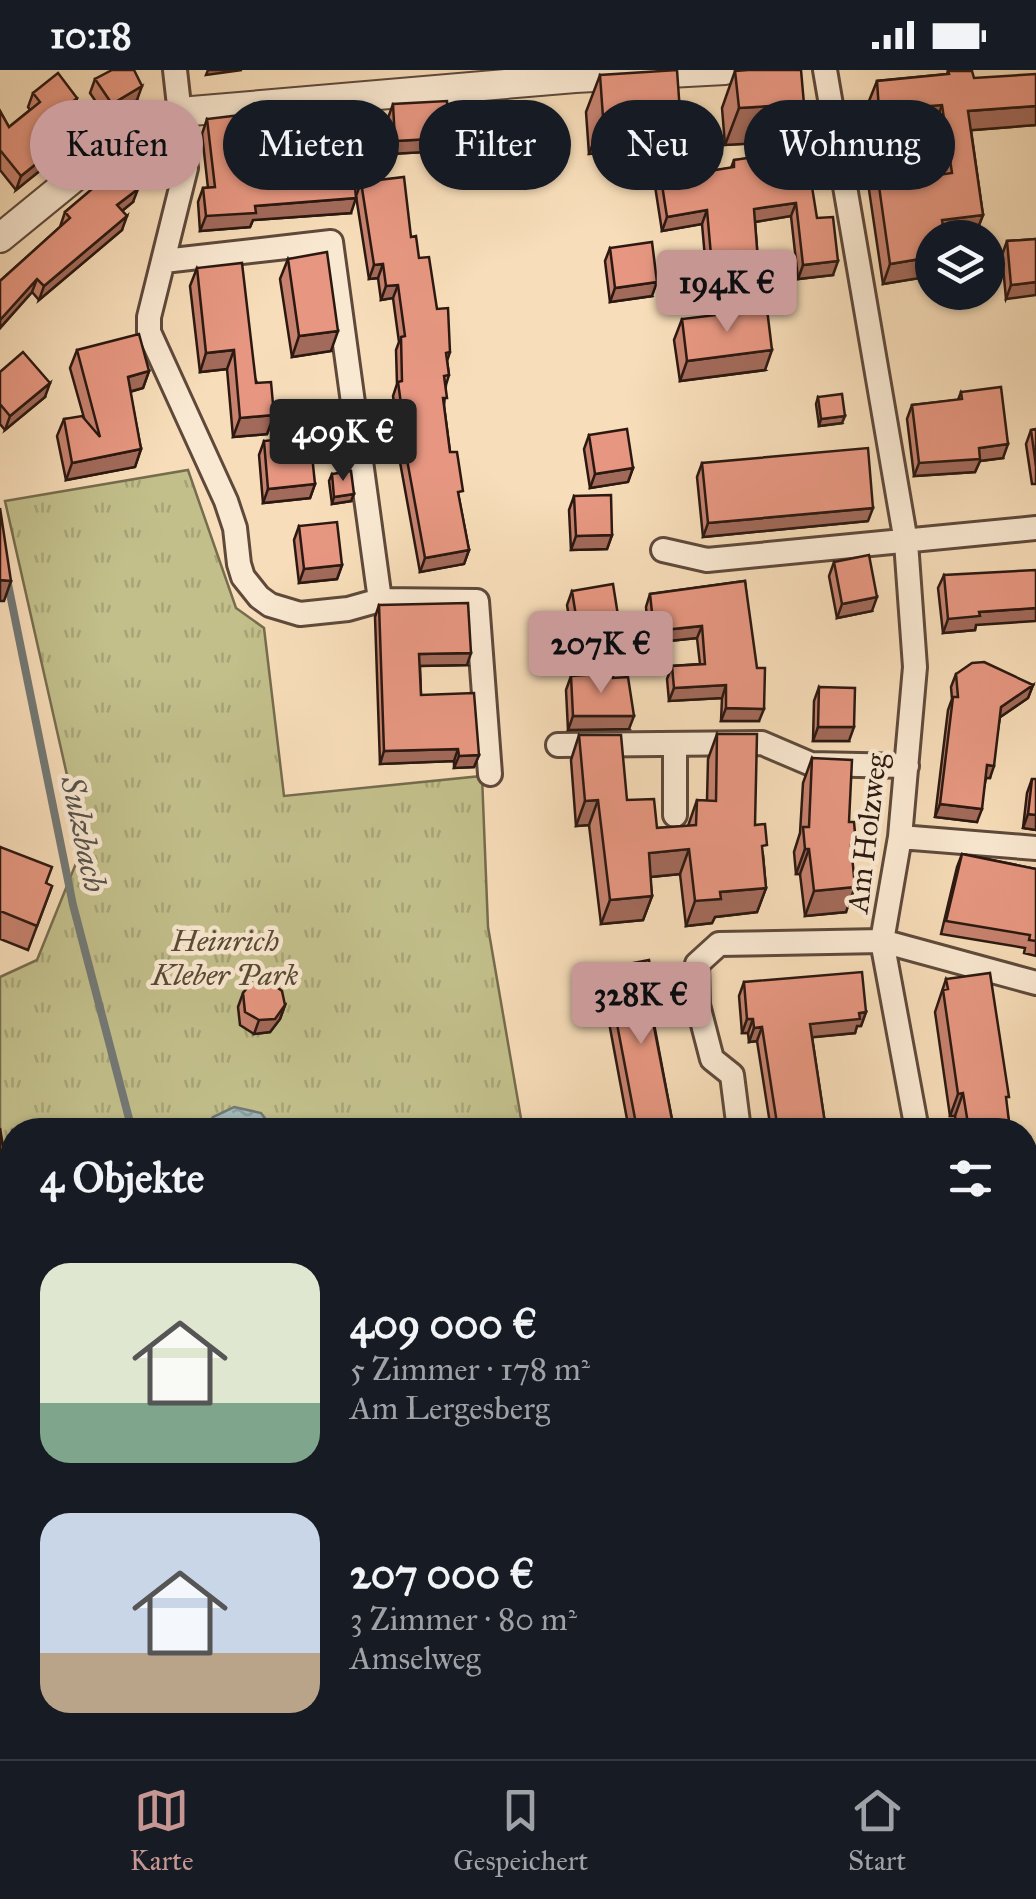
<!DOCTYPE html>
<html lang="de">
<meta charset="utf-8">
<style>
:root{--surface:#171b24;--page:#20242c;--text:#f1f3f6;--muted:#9ea1a6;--line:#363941;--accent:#c59692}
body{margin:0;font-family:"IM FELL Great Primer",serif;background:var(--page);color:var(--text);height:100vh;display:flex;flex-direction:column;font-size:38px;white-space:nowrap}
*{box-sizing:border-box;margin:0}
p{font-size:32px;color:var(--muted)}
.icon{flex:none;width:55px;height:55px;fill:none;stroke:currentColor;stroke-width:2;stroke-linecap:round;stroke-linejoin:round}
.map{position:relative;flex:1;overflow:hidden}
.panel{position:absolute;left:0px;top:1048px;width:1038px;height:642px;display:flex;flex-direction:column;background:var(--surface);border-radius:40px 40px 0 0;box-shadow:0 2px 8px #0004}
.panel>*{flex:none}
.guide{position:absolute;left:30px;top:30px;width:978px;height:90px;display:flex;gap:20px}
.controls{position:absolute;left:915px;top:150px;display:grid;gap:20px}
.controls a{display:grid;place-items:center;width:90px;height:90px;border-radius:50%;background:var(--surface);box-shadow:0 2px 8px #0004;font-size:50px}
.price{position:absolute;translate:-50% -85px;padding:0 22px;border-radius:10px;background:var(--accent);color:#111;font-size:32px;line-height:65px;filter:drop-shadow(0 2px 5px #0008)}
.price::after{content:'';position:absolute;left:50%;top:60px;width:30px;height:22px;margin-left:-15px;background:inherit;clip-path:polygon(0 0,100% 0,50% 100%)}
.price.active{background:#222;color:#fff}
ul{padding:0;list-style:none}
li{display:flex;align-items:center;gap:30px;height:250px;padding:0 40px}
li span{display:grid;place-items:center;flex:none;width:280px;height:200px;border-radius:30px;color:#555}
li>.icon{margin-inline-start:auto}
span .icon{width:120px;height:120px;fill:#fffc;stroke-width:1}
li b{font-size:42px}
h2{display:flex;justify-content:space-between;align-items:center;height:120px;padding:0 40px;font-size:42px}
.pill{padding:0 35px;border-radius:45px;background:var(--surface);box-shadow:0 2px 8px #0004;font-size:35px;line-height:90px}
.pill.active{background:var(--accent);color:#111}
.status{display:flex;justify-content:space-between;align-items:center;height:70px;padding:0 50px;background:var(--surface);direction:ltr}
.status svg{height:28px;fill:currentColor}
.tabs{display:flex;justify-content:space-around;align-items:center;height:140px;border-top:2px solid var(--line);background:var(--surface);font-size:28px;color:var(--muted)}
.tabs a{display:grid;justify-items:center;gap:5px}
.tabs .active{color:var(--accent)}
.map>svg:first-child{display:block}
.park{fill:url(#park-tufts);stroke:#766c4e;stroke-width:2.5}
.water{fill:url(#water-ripples);stroke:#727976;stroke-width:2.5}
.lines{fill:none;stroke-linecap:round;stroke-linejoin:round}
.stream{stroke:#727976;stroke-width:8}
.minor-casing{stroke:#5e493b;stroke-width:28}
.tertiary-casing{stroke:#5e493b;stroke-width:32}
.minor{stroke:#fae9d2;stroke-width:22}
.tertiary{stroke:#fae9d2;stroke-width:28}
.wall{fill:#c7826f;stroke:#2b1811;stroke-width:2.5;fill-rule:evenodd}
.shaded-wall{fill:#a26a5a;stroke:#2b1811;stroke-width:2.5}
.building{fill:#e79781;stroke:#2b1811;stroke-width:2.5}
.labels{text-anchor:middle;stroke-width:9;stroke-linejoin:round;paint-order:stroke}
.street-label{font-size:30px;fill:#2b1811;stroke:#fae9d2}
.park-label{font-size:30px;font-style:italic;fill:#584a36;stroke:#fae9d2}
.water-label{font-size:32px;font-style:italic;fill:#54514c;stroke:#fae9d2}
</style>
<div class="status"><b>10:18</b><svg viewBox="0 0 49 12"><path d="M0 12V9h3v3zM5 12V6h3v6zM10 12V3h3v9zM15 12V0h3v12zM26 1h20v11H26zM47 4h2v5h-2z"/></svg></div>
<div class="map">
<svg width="1036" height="1689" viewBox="0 0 1036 1689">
<defs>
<pattern id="park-tufts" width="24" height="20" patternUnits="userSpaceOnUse" patternTransform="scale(2.5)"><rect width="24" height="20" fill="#c2bf8b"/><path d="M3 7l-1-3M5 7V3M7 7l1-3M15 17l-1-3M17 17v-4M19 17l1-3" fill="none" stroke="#a7a377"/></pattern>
<pattern id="water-ripples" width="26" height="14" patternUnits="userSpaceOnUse" patternTransform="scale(2.5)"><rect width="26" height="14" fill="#a1bab9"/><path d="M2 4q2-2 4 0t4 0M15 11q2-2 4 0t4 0" fill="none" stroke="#8b9f9e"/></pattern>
</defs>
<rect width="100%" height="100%" fill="#f7ddb9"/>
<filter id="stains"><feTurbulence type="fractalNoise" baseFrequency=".002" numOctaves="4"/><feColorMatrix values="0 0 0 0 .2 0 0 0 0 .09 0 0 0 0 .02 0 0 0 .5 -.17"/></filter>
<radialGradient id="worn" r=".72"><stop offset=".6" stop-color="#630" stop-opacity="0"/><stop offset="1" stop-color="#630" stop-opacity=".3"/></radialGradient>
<path class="park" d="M 188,400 L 236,538 L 264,558 L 284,726 L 482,706 L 488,857 L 523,1060 L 12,1060 L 12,1096 L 0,1072 L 0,907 L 37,890 L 83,776 L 5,431 Z
M 558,1678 L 711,1678 L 714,1689 L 563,1689 Z"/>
<path class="water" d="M 234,1037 L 261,1043 L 274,1060 L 203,1060 L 213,1047 Z"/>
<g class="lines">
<path class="stream" d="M 7,509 L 73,835 L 132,1060
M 573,1678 L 577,1689"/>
<g class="minor-casing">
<path id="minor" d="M 175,0 L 186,98 L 149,247 L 149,262 L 226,431 L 235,458 L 239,494 L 243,507 L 259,527 L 270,535 L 300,544 L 348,539 L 380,530 L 477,531 L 490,704
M 825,0 L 906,472 L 915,597 L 900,767 L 882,871 L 917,1060
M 164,191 L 331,172 L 380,530
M 663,480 L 707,490 L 1036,458
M 558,675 L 762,673 L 811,694 L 907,696
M 675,745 L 675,674
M 900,767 L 1036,778
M 739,1060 L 732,1005 L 712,989 L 698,935 L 697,894 L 719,874 L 882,871 L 1036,913
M 0,1317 L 12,1315
M 1025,1331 L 1036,1314
M 912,1678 L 914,1689"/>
</g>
<g class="tertiary-casing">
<path id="tertiary" d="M 0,168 L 131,61 L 180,42 L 575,8 L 725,0"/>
</g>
<use href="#minor" class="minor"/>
<use href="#tertiary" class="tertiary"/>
</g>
<path class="wall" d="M 735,1 L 791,71 L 725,75 L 722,38 Z
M 948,1 L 974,8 L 1036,55 L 971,60 L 983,145 L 975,165 L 955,168 L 932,168 L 932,206 L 883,214 L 861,66 L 869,46 L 871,46 L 869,31 L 877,11 L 947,4 ZM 935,55 L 942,104 L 903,110 L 896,58 Z
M 600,5 L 667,79 L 589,84 L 586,42 Z
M 95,9 L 137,30 L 107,48 L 90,23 Z
M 33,23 L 77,28 L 72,42 L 42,69 L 52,81 L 47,95 L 16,120 L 0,100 L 0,41 L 9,57 L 30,40 L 28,37 Z
M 393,34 L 449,68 L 444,81 L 390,84 L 388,48 Z
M 288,45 L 340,106 L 351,143 L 253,150 L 250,157 L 200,161 L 198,132 L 203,118 L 208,118 L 202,64 L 207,49 L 263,98 L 286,96 L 283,60 Z
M 799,87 L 833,205 L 798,209 L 791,146 L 755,152 L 759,204 L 754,218 L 708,222 L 702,154 L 662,161 L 655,116 L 660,102 L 691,104 L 731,98 L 734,90 Z
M 96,109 L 133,132 L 122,141 L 122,160 L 39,230 L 32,222 L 0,258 L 0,211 L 60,157 L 65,142 L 93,119 Z
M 361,112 L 411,167 L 437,239 L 450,282 L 447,291 L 449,305 L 446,315 L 444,336 L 450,382 L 469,480 L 464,494 L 420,502 L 392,348 L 395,340 L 393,326 L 397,314 L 396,280 L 399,272 L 393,228 L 381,230 L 378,208 L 369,209 L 356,126 Z
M 1036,169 L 1006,229 L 1002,185 L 1007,171 Z
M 610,178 L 652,226 L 610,232 L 605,191 Z
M 288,189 L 331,281 L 292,287 L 280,209 Z
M 197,198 L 274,345 L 267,364 L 233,367 L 227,299 L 200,302 L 190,216 Z
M 682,249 L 765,300 L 680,311 L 674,270 Z
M 77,280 L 149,301 L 143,318 L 130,322 L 141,379 L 135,397 L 66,410 L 57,366 L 64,349 L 84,348 L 70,298 Z
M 0,302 L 45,327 L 5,360 L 0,354 Z
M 961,322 L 1003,388 L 980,391 L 975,402 L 914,406 L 907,349 L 912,335 L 958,330 Z
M 818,327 L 842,353 L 819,356 L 816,334 Z
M 1036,359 L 1036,414 L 1032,414 L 1026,374 L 1031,360 Z
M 589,365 L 633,398 L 628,412 L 590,418 L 584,379 Z
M 264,371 L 315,414 L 310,428 L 263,433 L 259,385 Z
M 702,393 L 868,451 L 703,467 L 697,407 Z
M 332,404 L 351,431 L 332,434 L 329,411 Z
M 574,426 L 612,465 L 607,479 L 571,480 L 569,440 Z
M 299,456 L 342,495 L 337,509 L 299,513 L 294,470 Z
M 834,492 L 872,541 L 837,548 L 829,506 Z
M 944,505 L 976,555 L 975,560 L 943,563 L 938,518 Z
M 745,511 L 759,651 L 721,651 L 722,628 L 669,631 L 667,609 L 672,596 L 700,594 L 697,568 L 649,573 L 646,537 L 650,524 Z
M 572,521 L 615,572 L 574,578 L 567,535 Z
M 379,535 L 467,595 L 420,596 L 421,625 L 479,685 L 474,697 L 454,698 L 454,691 L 380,694 L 375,547 Z
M 956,604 L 1033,615 L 1028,628 L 1000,647 L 990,708 L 986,708 L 977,752 L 935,747 L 948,640 L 952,629 L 951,617 Z
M 571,606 L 629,659 L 568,660 L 566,620 Z
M 819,617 L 849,671 L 813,671 L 814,631 Z
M 717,664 L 755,755 L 763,785 L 766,818 L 757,842 L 715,847 L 712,853 L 686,856 L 680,804 L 650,807 L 652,826 L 643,850 L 601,854 L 589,755 L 576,756 L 571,690 L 579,665 L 627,730 L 657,758 L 688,756 L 697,730 L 707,731 L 708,689 Z
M 812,688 L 849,752 L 856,774 L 852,785 L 846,842 L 805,846 L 800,804 L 796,804 L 794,782 L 800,763 L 803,713 Z
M 1032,709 L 1036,760 L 1023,758 L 1027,723 Z
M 0,777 L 46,813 L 52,816 L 28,880 L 0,869 Z
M 962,784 L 1036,799 L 1036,886 L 1024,883 L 1025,878 L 941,864 L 957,797 Z
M 613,897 L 655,925 L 651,938 L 674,1060 L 629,1060 L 608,947 L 613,933 L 608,911 Z
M 946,909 L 1006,1033 L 1010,1060 L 957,1060 L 955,1046 L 950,1046 L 935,942 Z
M 744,912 L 866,942 L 861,956 L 857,956 L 855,963 L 812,967 L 826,1060 L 771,1060 L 757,971 L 749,972 L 748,963 L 742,963 L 739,926 Z
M 243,923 L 285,935 L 280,949 L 270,962 L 254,964 L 240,955 L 238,937 Z
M 1025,1130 L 1026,1139 L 1036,1154 L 1036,1254 L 1025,1245 Z
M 1025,1377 L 1036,1385 L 1036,1455 L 1025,1447 Z
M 120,1678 L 182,1678 L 184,1689 L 122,1689 Z
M 247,1678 L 289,1678 L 292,1689 L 249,1689 Z
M 820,1678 L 871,1678 L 873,1689 L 822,1689 Z
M 942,1678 L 1025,1678 L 1036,1689 L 944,1689 Z"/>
<path class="shaded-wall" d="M 208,0 L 242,0 L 206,5 Z
M 142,16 L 137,30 L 107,48 L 112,34 Z
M 77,28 L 72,42 L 33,78 L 38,64 Z
M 804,34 L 791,71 L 725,75 L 739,38 Z
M 942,35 L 935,55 L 872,60 L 879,40 Z
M 1036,36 L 1036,55 L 961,61 L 968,41 Z
M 680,42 L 667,79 L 589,84 L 603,47 Z
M 449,68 L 444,81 L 390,84 L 395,71 Z
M 52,81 L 47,95 L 16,120 L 21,106 Z
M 138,119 L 133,132 L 112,149 L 117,135 Z
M 356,128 L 351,143 L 253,150 L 250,157 L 200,161 L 206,146 L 255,136 Z
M 796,133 L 791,146 L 748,153 L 754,139 Z
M 707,140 L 702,154 L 662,161 L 667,147 Z
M 983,145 L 975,165 L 955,168 L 936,168 L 942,150 Z
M 127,146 L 122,160 L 39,230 L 44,216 Z
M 932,187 L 932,206 L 883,214 L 890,194 Z
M 838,191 L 833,205 L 798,209 L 803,195 Z
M 383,194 L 378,208 L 369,209 L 374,195 Z
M 759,204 L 754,218 L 708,222 L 713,208 Z
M 37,209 L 32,222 L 0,258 L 0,250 Z
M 657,212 L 652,226 L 610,232 L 615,218 Z
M 1036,212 L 1036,225 L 1006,229 L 1011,215 Z
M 398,215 L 393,228 L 381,230 L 386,216 Z
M 338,261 L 331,281 L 292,287 L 299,266 Z
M 234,280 L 227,299 L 200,302 L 206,283 Z
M 772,280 L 765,300 L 680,311 L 687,291 Z
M 149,301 L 143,318 L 121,324 L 128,307 Z
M 50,313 L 45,327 L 5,360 L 10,346 Z
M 274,345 L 267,364 L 233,367 L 240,348 Z
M 845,346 L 842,353 L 819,356 L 821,349 Z
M 1008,374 L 1003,388 L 980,391 L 975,402 L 914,406 L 919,393 L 979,378 Z
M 141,379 L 135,397 L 66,410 L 72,393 Z
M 633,398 L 628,412 L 590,418 L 595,404 Z
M 315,414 L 310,428 L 263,433 L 268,419 Z
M 354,424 L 351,431 L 332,434 L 334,427 Z
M 873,438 L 868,451 L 703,467 L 708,453 Z
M 612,465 L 607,479 L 571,480 L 576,466 Z
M 469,480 L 464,494 L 420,502 L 425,488 Z
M 342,495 L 337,509 L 299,513 L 304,499 Z
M 0,510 L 11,511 L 4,531 L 0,531 Z
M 877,527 L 872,541 L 837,548 L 842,534 Z
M 1036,538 L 1036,551 L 976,555 L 975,560 L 943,563 L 948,549 L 979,542 Z
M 702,556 L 697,568 L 649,573 L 654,561 Z
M 620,558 L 615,572 L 574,578 L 579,565 Z
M 471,583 L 467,595 L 415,596 L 419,584 Z
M 726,615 L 722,628 L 669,631 L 674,618 Z
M 1033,615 L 1028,628 L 996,650 L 1001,637 Z
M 726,638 L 764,639 L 759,651 L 721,651 Z
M 573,646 L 634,646 L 629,659 L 568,660 Z
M 818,657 L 854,657 L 849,671 L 813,671 Z
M 458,679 L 454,691 L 380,694 L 384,681 Z
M 479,685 L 474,697 L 454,698 L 459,686 Z
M 987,695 L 994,696 L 990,708 L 983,708 Z
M 598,730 L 589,755 L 576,756 L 585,731 Z
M 940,734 L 982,739 L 977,752 L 935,747 Z
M 1028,744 L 1036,745 L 1036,760 L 1023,758 Z
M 689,779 L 680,804 L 640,808 L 649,783 Z
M 805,779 L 809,779 L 800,804 L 796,804 Z
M 855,817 L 846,842 L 805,846 L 814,821 Z
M 766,818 L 757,842 L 715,847 L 712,853 L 686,856 L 695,831 L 720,822 Z
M 652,826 L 643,850 L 601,854 L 610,830 Z
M 285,935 L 280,949 L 270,962 L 254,964 L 259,950 Z
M 866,942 L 861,956 L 857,956 L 855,963 L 805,968 L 810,954 Z
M 747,949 L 753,949 L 748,963 L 742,963 Z
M 762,957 L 757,971 L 749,972 L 754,958 Z
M 963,1023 L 955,1046 L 950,1046 L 958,1024 Z
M 12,1138 L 6,1158 L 0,1159 L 0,1140 Z
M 12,1266 L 12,1280 L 0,1283 L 0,1269 Z
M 12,1386 L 12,1398 L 0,1404 L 0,1391 Z
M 7,1528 L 0,1547 L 0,1530 Z
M 1036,1541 L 1036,1554 L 1025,1556 L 1025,1543 Z
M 12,1612 L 12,1629 L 0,1631 L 0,1614 Z"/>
<path class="building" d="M 112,0 L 134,0 L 142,16 L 112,34 L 95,9 Z
M 677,0 L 680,42 L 603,47 L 600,5 Z
M 748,0 L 801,0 L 804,34 L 739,38 L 735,1 Z
M 948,1 L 972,1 L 974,8 L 1036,4 L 1036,36 L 968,41 L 983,145 L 942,150 L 945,168 L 932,168 L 932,187 L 890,194 L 869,46 L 894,45 L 903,110 L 952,103 L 942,35 L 879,40 L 877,11 L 949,4 Z
M 58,3 L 77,28 L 38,64 L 52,81 L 21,106 L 0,80 L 0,41 L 9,57 L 40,32 L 33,23 Z
M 447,31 L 449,68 L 395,71 L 393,34 Z
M 336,43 L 340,106 L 354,105 L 356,128 L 255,136 L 256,143 L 206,146 L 203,118 L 215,117 L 207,49 L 241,45 L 241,48 L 256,47 L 263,98 L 292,95 L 288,45 Z
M 799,80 L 799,87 L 807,86 L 817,148 L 833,147 L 838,191 L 803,195 L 796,133 L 754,139 L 759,204 L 713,208 L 707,140 L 667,147 L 660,102 L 690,99 L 691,104 L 734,97 L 734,90 Z
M 117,92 L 138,119 L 117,135 L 127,146 L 44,216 L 37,209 L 0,250 L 0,211 L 70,148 L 65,142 L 99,113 L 96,109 Z
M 404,107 L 411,167 L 416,166 L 419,188 L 429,187 L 437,239 L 448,238 L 450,282 L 446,283 L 449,305 L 444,306 L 447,328 L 443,328 L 450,382 L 457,382 L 463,421 L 458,422 L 469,480 L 425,488 L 397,335 L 401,334 L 398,312 L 402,311 L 401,267 L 405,266 L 398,215 L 386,216 L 383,194 L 374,195 L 361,112 Z
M 1036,169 L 1036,212 L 1011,215 L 1007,171 Z
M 652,172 L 657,212 L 615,218 L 610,178 Z
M 327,182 L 338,261 L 299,266 L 288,189 Z
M 242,193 L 256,313 L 271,312 L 274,345 L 240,348 L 234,280 L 206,283 L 197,198 Z
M 767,239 L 772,280 L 687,291 L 682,249 Z
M 139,264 L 149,301 L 128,307 L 141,379 L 72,393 L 64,349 L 82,346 L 100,367 L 77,280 Z
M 23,282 L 50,313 L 10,346 L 0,334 L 0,302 Z
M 1001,317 L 1008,374 L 979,378 L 980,389 L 919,393 L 912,335 L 962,329 L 961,322 Z
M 842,324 L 845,346 L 821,349 L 818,327 Z
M 627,359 L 633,398 L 595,404 L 589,365 Z
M 1036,359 L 1036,396 L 1031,360 Z
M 310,366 L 315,414 L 268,419 L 264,371 Z
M 868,378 L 873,438 L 708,453 L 702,393 Z
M 351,401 L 354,424 L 334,427 L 332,404 Z
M 611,425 L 612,465 L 576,466 L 574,426 Z
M 0,438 L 11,511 L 0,510 Z
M 337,452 L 342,495 L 304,499 L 299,456 Z
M 869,485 L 877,527 L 842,534 L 834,492 Z
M 1036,500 L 1036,538 L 979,542 L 980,546 L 948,549 L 944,505 Z
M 745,511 L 757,598 L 765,598 L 764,639 L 726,638 L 726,615 L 674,618 L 672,596 L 705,594 L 702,556 L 654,561 L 650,524 Z
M 613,514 L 620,558 L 579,565 L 572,521 Z
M 468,533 L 471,583 L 419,584 L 421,625 L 474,623 L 479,685 L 459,686 L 458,679 L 384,681 L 379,535 Z
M 984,592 L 1033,615 L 1001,637 L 994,696 L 987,695 L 982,739 L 940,734 L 953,627 L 958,627 L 956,604 L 972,593 Z
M 613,603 L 613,608 L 628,607 L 634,646 L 573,646 L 571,606 Z
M 819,617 L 855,618 L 854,657 L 818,657 Z
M 717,664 L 757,664 L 755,755 L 765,754 L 767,775 L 762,776 L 766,818 L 720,822 L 721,829 L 695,831 L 689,779 L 649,783 L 652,826 L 610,830 L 598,730 L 585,731 L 579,665 L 621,665 L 627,730 L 654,729 L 657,758 L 696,755 L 697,730 L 716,731 Z
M 812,688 L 852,690 L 849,752 L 854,752 L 856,774 L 851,775 L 855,817 L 814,821 L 809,779 L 805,779 L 803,757 L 809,757 Z
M 1032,709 L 1036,709 L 1036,745 L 1028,744 Z
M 0,777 L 52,797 L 46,813 L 52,816 L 37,856 L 0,841 Z
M 962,784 L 1036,799 L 1036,871 L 1029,870 L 1030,865 L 946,851 Z
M 649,890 L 655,925 L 648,926 L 674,1060 L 637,1059 L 613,933 L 620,931 L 613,897 Z
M 862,902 L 866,942 L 859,943 L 860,949 L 810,954 L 826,1060 L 778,1060 L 762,957 L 754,958 L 753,949 L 747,949 L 744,912 Z
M 990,903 L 1009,1027 L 1006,1027 L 1010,1060 L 969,1060 L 963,1023 L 958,1024 L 943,920 L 948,919 L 946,909 Z
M 266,909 L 282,921 L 285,935 L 275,949 L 259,950 L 245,942 L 243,923 L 252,912 Z
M 0,1058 L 12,1133 L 12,1138 L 0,1140 Z
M 1025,1130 L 1026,1139 L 1032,1138 L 1036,1154 L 1036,1225 L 1025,1216 Z
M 12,1217 L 12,1266 L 0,1269 L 0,1219 Z
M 0,1335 L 12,1366 L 12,1386 L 0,1391 Z
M 1025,1377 L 1036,1385 L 1036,1433 L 1025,1424 Z
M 0,1497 L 7,1528 L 0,1530 Z
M 1036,1514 L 1036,1541 L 1025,1543 L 1025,1515 Z
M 12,1587 L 12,1612 L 0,1614 L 0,1589 Z
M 1036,1615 L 1036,1689 L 952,1689 L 949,1678 L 1025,1678 L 1025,1617 Z
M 0,1672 L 13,1689 L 0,1689 Z
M 130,1678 L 182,1678 L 184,1689 L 132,1689 Z
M 256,1678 L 289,1678 L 292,1689 L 262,1689 L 262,1684 L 258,1684 Z
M 827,1678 L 871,1678 L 873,1689 L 829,1689 Z"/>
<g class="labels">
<g class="street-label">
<text transform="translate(867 763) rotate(-83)" y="10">Am Holzweg</text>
</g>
<g class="park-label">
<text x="225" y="881">Heinrich<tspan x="225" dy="34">Kleber Park</tspan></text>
</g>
<g class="water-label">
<text transform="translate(84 764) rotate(78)" y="11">Sulzbach</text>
</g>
</g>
<rect width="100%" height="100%" filter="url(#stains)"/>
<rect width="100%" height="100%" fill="url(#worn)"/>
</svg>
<div class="controls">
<a><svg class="icon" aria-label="layers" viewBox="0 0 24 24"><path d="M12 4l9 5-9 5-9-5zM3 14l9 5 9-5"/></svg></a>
</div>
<b class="price" style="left:727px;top:265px">194K €</b>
<b class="price active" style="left:343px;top:414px">409K €</b>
<b class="price" style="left:601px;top:626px">207K €</b>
<b class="price" style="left:641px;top:977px">328K €</b>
<div class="guide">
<a class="pill active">Kaufen</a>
<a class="pill">Mieten</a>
<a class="pill">Filter</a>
<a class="pill">Neu</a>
<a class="pill">Wohnung</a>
</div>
<section class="panel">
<h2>4 Objekte<svg class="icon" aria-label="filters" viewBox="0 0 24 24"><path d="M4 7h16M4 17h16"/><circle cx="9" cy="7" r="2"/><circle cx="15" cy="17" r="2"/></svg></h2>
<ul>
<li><span style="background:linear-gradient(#dfe7d0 70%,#7fa58c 0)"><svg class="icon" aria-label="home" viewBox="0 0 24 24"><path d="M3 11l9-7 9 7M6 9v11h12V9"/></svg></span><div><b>409 000 €</b><p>5 Zimmer · 178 m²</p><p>Am Lergesberg</p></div></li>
<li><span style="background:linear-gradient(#c9d6e8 70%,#b9a48a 0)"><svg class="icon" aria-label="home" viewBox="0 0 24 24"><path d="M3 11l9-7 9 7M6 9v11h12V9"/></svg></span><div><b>207 000 €</b><p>3 Zimmer · 80 m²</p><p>Amselweg</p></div></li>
</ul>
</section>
</div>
<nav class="tabs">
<a class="active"><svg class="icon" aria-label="map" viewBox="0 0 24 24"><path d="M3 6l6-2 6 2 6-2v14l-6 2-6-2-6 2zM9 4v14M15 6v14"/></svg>Karte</a>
<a><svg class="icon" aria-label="saved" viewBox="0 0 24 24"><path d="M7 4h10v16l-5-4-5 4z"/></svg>Gespeichert</a>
<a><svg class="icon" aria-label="home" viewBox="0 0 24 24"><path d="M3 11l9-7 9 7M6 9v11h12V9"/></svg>Start</a>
</nav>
